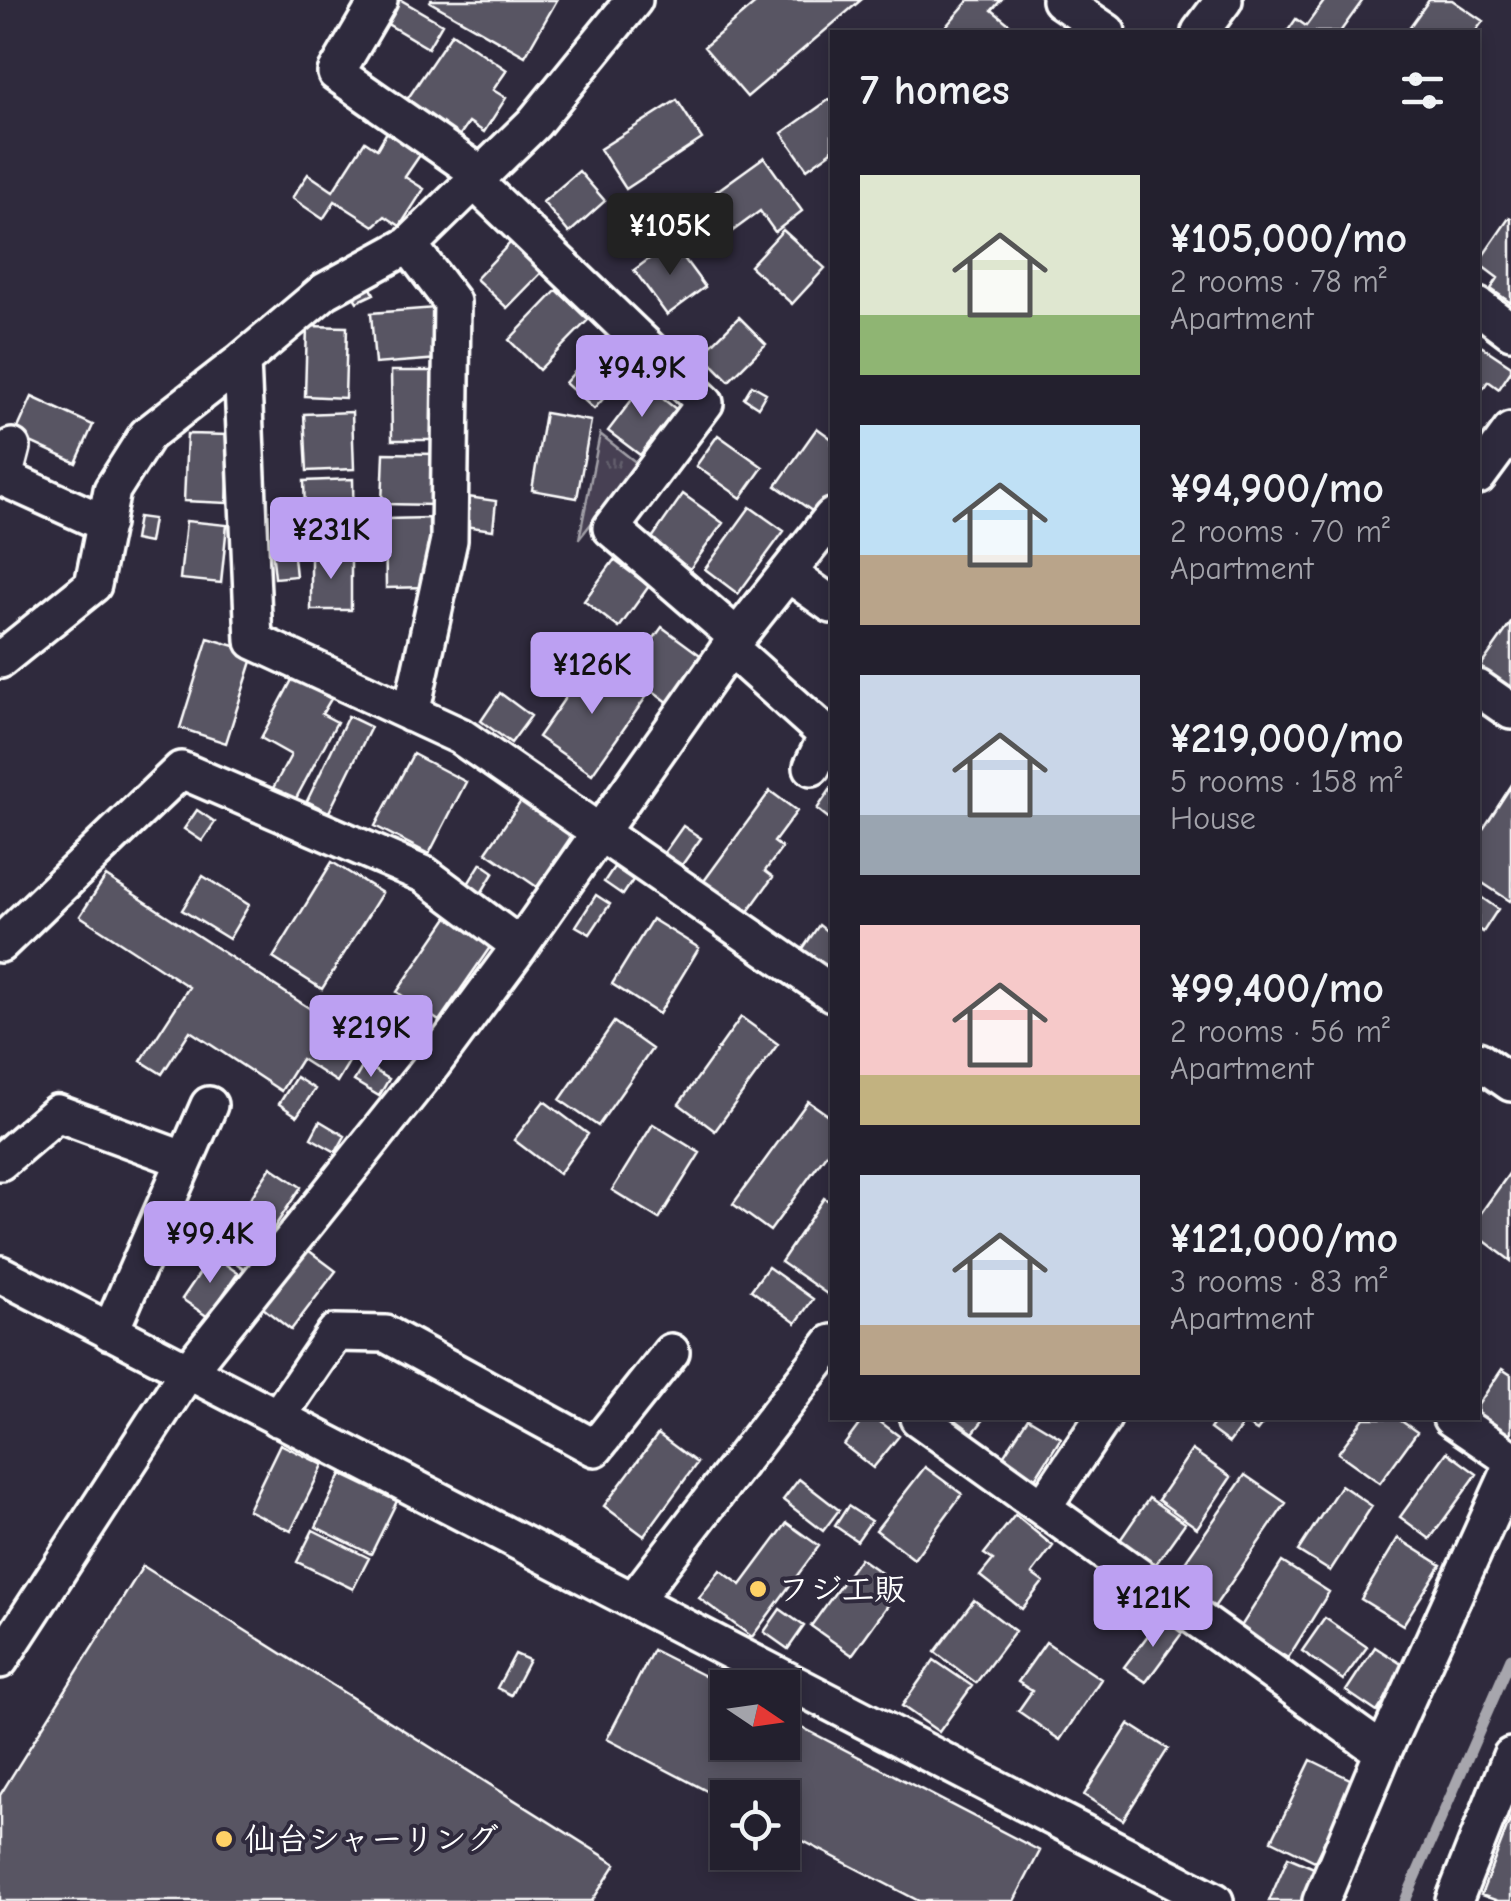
<!DOCTYPE html>
<meta charset="utf-8">
<style>
:root{--surface:#23202e;--page:#2f2d3a;--text:#f1f3f6;--muted:#a3a3aa;--line:#403e4a;--accent:#bca0f2}
body{margin:0;font-family:"Comic Neue","Klee One",sans-serif;background:var(--page);color:var(--text);height:100vh;display:flex;flex-direction:column;font-size:38px;white-space:nowrap}
*{box-sizing:border-box;margin:0}
p{font-size:32px;color:var(--muted)}
.icon{flex:none;width:55px;height:55px;fill:none;stroke:currentColor;stroke-width:2;stroke-linecap:round;stroke-linejoin:round}
.map{position:relative;flex:1;overflow:hidden}
.sheet{position:absolute;left:830px;top:30px;width:650px;height:1390px;display:flex;flex-direction:column;background:var(--surface);border-radius:0px;box-shadow:0 5px 15px #0003,0 0 0 2px var(--line)}
.sheet>*{flex:none}
.needle{width:65px;rotate:103deg}
.tools{position:absolute;left:710px;top:1670px;display:grid;gap:20px}
.tools a{display:grid;place-items:center;width:90px;height:90px;border-radius:0px;background:var(--surface);box-shadow:0 5px 15px #0003,0 0 0 2px var(--line);font-size:50px}
.price{position:absolute;translate:-50% -85px;padding:0 22px;border-radius:10px;background:var(--accent);color:#111;font-size:32px;line-height:65px;filter:drop-shadow(0 2px 5px #0008)}
.price::after{content:'';position:absolute;left:50%;top:60px;width:30px;height:22px;margin-left:-15px;background:inherit;clip-path:polygon(0 0,100% 0,50% 100%)}
.price.selected{background:#222;color:#fff}
ul{padding:0;list-style:none}
li{display:flex;align-items:center;gap:30px;height:250px;padding:0 30px}
li span{display:grid;place-items:center;flex:none;width:280px;height:200px;border-radius:0px;color:#555}
li>.icon{margin-inline-start:auto}
span .icon{width:120px;height:120px;fill:#fffc;stroke-width:1}
li b{font-size:42px}
h2{display:flex;justify-content:space-between;align-items:center;height:120px;padding:0 30px;font-size:42px}
.map>svg:first-child{display:block}
.park{fill:url(#park-tufts);stroke:#a2a0a8;stroke-width:2.5}
.lines{fill:none;stroke-linecap:round;stroke-linejoin:round}
.stream{stroke:#a7a6ad;stroke-width:11}
.building{fill:#595564;stroke:#fff;stroke-width:2.5}
.minor-casing{stroke:#fff;stroke-width:42}
.minor{stroke:#2f2a3d;stroke-width:35}
.poi-dot{fill:#ffd166;stroke:#2f2a3d;stroke-width:4}
.labels{text-anchor:middle;stroke-width:8;stroke-linejoin:round;paint-order:stroke}
.poi-label{font-size:32px;font-weight:bold;fill:#fff;stroke:#2f2a3d;text-anchor:start}
</style>
<div class="map">
<svg width="1511" height="1901" viewBox="0 0 1511 1901">
<defs>
<pattern id="park-tufts" width="24" height="20" patternUnits="userSpaceOnUse" patternTransform="scale(2.5)"><rect width="24" height="20" fill="#464152"/><path d="M3 7l-1-3M5 7V3M7 7l1-3M15 17l-1-3M17 17v-4M19 17l1-3" fill="none" stroke="#625e6c"/></pattern>
</defs>
<rect width="100%" height="100%" fill="#2f2a3d"/>
<filter id="ink" filterUnits="userSpaceOnUse"><feTurbulence type="fractalNoise" baseFrequency=".01" numOctaves="2"/><feDisplacementMap in="SourceGraphic" scale="20" xChannelSelector="R" yChannelSelector="G"/><feConvolveMatrix kernelMatrix="1 2 1 2 8 2 1 2 1" color-interpolation-filters="sRGB"/></filter>
<g filter="url(#ink)">
<path class="park" d="M 600,434 L 638,464 L 579,539 Z"/>
<g class="lines">
<path class="stream" d="M 1405,1901 L 1511,1658"/>
</g>
<path class="building" d="M 391,0 L 401,0 L 442,24 L 428,48 L 379,19 Z
M 431,0 L 557,0 L 525,56 L 430,2 Z
M 759,0 L 861,0 L 747,97 L 704,47 Z
M 969,0 L 1001,0 L 992,10 L 1019,32 L 941,32 Z
M 1325,0 L 1363,0 L 1340,32 L 1287,32 L 1296,19 L 1306,26 Z
M 1429,0 L 1452,0 L 1483,21 L 1475,32 L 1406,32 Z
M 452,33 L 507,70 L 493,90 L 506,98 L 484,132 L 469,122 L 455,142 L 402,107 Z
M 830,99 L 832,102 L 832,151 L 807,169 L 782,133 Z
M 677,100 L 702,139 L 626,189 L 600,149 Z
M 388,130 L 422,152 L 405,177 L 424,189 L 400,226 L 385,216 L 374,226 L 335,201 L 323,219 L 292,198 L 308,174 L 333,191 L 365,141 L 377,149 Z
M 764,157 L 802,211 L 775,232 L 760,211 L 700,255 L 675,221 Z
M 579,171 L 605,201 L 569,233 L 543,202 Z
M 1509,218 L 1511,219 L 1511,303 L 1491,289 L 1498,278 L 1478,263 Z
M 783,230 L 825,268 L 792,304 L 750,266 Z
M 512,241 L 543,271 L 507,308 L 476,279 Z
M 672,242 L 705,287 L 667,315 L 634,270 Z
M 369,284 L 374,294 L 357,302 L 351,292 Z
M 557,290 L 588,320 L 539,370 L 509,340 Z
M 435,308 L 439,359 L 375,364 L 371,313 Z
M 739,317 L 766,344 L 729,381 L 702,354 Z
M 307,326 L 347,327 L 345,398 L 305,396 Z
M 608,334 L 638,360 L 594,409 L 565,383 Z
M 1478,344 L 1511,366 L 1511,371 L 1499,389 L 1488,381 L 1478,396 Z
M 391,371 L 435,371 L 436,440 L 392,440 Z
M 644,384 L 676,409 L 640,455 L 608,431 Z
M 752,385 L 766,393 L 758,407 L 744,398 Z
M 32,397 L 93,425 L 76,463 L 15,435 Z
M 352,412 L 354,469 L 307,471 L 304,414 Z
M 545,413 L 591,421 L 577,498 L 532,490 Z
M 817,428 L 832,439 L 832,503 L 822,518 L 776,486 Z
M 187,434 L 230,435 L 227,503 L 184,501 Z
M 718,435 L 763,467 L 741,498 L 696,466 Z
M 384,453 L 437,454 L 436,505 L 382,504 Z
M 353,479 L 354,540 L 306,541 L 304,481 Z
M 683,494 L 723,523 L 690,569 L 650,541 Z
M 468,497 L 496,501 L 493,530 L 464,526 Z
M 750,507 L 784,531 L 738,594 L 705,569 Z
M 138,517 L 153,519 L 149,543 L 134,540 Z
M 429,518 L 430,587 L 386,588 L 385,519 Z
M 186,521 L 227,525 L 221,583 L 180,579 Z
M 293,547 L 296,576 L 275,578 L 272,549 Z
M 311,553 L 351,553 L 351,610 L 311,610 Z
M 614,560 L 649,586 L 619,628 L 584,601 Z
M 1511,623 L 1511,689 L 1480,667 Z
M 662,627 L 707,660 L 673,706 L 629,673 Z
M 208,638 L 255,652 L 226,743 L 180,728 Z
M 592,659 L 646,697 L 592,774 L 538,737 Z
M 293,678 L 331,699 L 322,714 L 337,722 L 294,802 L 272,790 L 291,755 L 261,738 Z
M 500,693 L 531,716 L 511,743 L 481,721 Z
M 348,716 L 371,727 L 329,812 L 307,801 Z
M 413,754 L 466,782 L 429,854 L 375,826 Z
M 1511,786 L 1511,899 L 1510,901 L 1478,880 L 1478,837 Z
M 832,787 L 832,821 L 817,809 Z
M 770,791 L 797,811 L 774,842 L 782,848 L 765,871 L 773,877 L 747,913 L 704,881 Z
M 526,794 L 577,828 L 537,887 L 486,852 Z
M 197,810 L 215,822 L 202,841 L 184,829 Z
M 683,826 L 701,838 L 682,865 L 664,853 Z
M 332,862 L 382,893 L 322,989 L 273,958 Z
M 481,863 L 494,872 L 480,895 L 466,887 Z
M 614,867 L 633,880 L 623,895 L 604,882 Z
M 106,876 L 329,1021 L 319,1035 L 352,1057 L 337,1082 L 301,1059 L 281,1091 L 190,1031 L 162,1074 L 141,1061 L 189,987 L 80,916 Z
M 203,876 L 249,905 L 229,939 L 182,910 Z
M 596,895 L 610,904 L 590,934 L 576,926 Z
M 1478,895 L 1498,909 L 1483,932 L 1478,929 Z
M 453,910 L 495,940 L 439,1021 L 397,992 Z
M 652,919 L 699,948 L 659,1014 L 612,984 Z
M 819,925 L 832,935 L 832,967 L 824,980 L 795,960 Z
M 741,1017 L 778,1044 L 715,1131 L 679,1104 Z
M 614,1022 L 652,1049 L 598,1126 L 560,1100 Z
M 364,1064 L 389,1079 L 379,1096 L 354,1081 Z
M 296,1077 L 315,1089 L 297,1116 L 279,1104 Z
M 544,1101 L 588,1134 L 559,1174 L 514,1140 Z
M 808,1101 L 832,1118 L 832,1146 L 770,1231 L 733,1204 Z
M 320,1121 L 345,1136 L 336,1152 L 311,1138 Z
M 653,1124 L 700,1153 L 659,1219 L 612,1190 Z
M 271,1167 L 301,1187 L 246,1270 L 226,1256 L 241,1233 L 232,1227 Z
M 1511,1171 L 1511,1261 L 1478,1236 L 1478,1217 Z
M 824,1198 L 832,1203 L 832,1285 L 827,1294 L 781,1262 Z
M 308,1250 L 336,1271 L 291,1330 L 263,1308 Z
M 212,1255 L 238,1273 L 208,1317 L 182,1299 Z
M 768,1267 L 813,1299 L 796,1323 L 751,1290 Z
M 1502,1369 L 1511,1375 L 1511,1434 L 1508,1438 L 1478,1416 L 1478,1405 Z
M 864,1418 L 875,1418 L 899,1436 L 873,1468 L 844,1445 Z
M 953,1418 L 985,1418 L 973,1433 Z
M 1028,1418 L 1061,1438 L 1031,1485 L 998,1464 Z
M 1218,1418 L 1267,1418 L 1257,1431 L 1244,1423 L 1229,1443 L 1210,1429 Z
M 1364,1418 L 1397,1418 L 1417,1432 L 1380,1483 L 1338,1453 Z
M 658,1434 L 697,1463 L 644,1536 L 604,1506 Z
M 280,1444 L 323,1465 L 291,1531 L 248,1510 Z
M 1192,1450 L 1231,1477 L 1197,1528 L 1158,1500 Z
M 1447,1452 L 1477,1474 L 1430,1539 L 1400,1517 Z
M 925,1467 L 962,1494 L 914,1559 L 876,1530 Z
M 341,1474 L 397,1501 L 371,1554 L 316,1527 Z
M 1245,1475 L 1286,1503 L 1210,1613 L 1169,1585 Z
M 799,1479 L 839,1510 L 823,1531 L 783,1500 Z
M 1341,1485 L 1372,1506 L 1330,1571 L 1298,1551 Z
M 1149,1498 L 1185,1523 L 1153,1568 L 1118,1543 Z
M 848,1506 L 871,1521 L 857,1541 L 835,1526 Z
M 1015,1515 L 1053,1546 L 1032,1574 L 1043,1582 L 1022,1609 L 980,1576 L 993,1560 L 984,1554 Z
M 787,1523 L 819,1546 L 752,1637 L 699,1598 L 720,1570 L 741,1585 Z
M 313,1530 L 369,1558 L 353,1589 L 297,1562 Z
M 1398,1538 L 1441,1565 L 1403,1625 L 1361,1599 Z
M 860,1558 L 901,1587 L 852,1655 L 811,1626 Z
M 1282,1562 L 1329,1592 L 1288,1658 L 1240,1628 Z
M 143,1566 L 616,1864 L 592,1901 L 0,1901 L 0,1795 Z
M 974,1600 L 1015,1631 L 976,1683 L 935,1652 Z
M 780,1609 L 804,1626 L 788,1649 L 764,1632 Z
M 1161,1618 L 1182,1633 L 1146,1682 L 1124,1667 Z
M 1325,1618 L 1367,1647 L 1343,1680 L 1302,1651 Z
M 1046,1642 L 1101,1679 L 1060,1740 L 1018,1711 L 1032,1691 L 1018,1682 Z
M 1375,1647 L 1406,1667 L 1377,1712 L 1346,1691 Z
M 653,1650 L 728,1688 L 728,1742 L 782,1742 L 782,1717 L 1040,1851 L 1014,1901 L 919,1901 L 782,1830 L 782,1798 L 728,1798 L 728,1802 L 607,1739 Z
M 515,1654 L 529,1660 L 511,1695 L 497,1688 Z
M 934,1660 L 972,1686 L 939,1732 L 902,1706 Z
M 1129,1724 L 1168,1749 L 1123,1820 L 1084,1795 Z
M 1311,1760 L 1354,1781 L 1315,1861 L 1272,1840 Z
M 1511,1817 L 1511,1901 L 1498,1901 L 1481,1895 Z
M 1288,1857 L 1314,1868 L 1301,1901 L 1269,1901 Z"/>
<g class="lines">
<g class="minor-casing">
<path id="minor" d="M 379,0 L 336,73 L 482,175
M 1060,0 L 1107,32
M 1200,32 L 1224,0
M 475,182 L 705,403 L 611,528 L 737,637
M 409,245 L 452,302 L 449,540 L 411,714
M 1478,306 L 1511,331
M 242,361 L 254,641 L 460,736 L 832,993
M 12,447 L 4,478 L 106,524
M 1478,476 L 1511,431
M 789,574 L 832,605
M 730,648 L 827,735 L 812,767
M 0,660 L 93,585 L 112,490 L 147,435 L 242,361 L 325,291 L 409,245 L 534,123 L 634,0
M 1478,688 L 1511,711
M 0,944 L 181,770 L 425,875 L 520,946
M 1478,1060 L 1511,1083
M 0,1162 L 57,1113 L 185,1160
M 0,1274 L 1215,1901
M 110,1332 L 209,1105
M 277,1418 L 335,1333 L 386,1334 L 595,1448 L 671,1352
M 918,1418 L 1383,1752
M 1451,1418 L 1511,1459
M 1043,1507 L 1103,1418
M 634,1600 L 832,1343
M 0,1660 L 187,1372 L 432,1065 L 520,946 L 737,637 L 832,517
M 1321,1901 L 1383,1752 L 1511,1469
M 1454,1901 L 1511,1756"/>
</g>
<use href="#minor" class="minor"/>
</g>
</g>
<g class="poi-dot">
<circle cx="758" cy="1589" r="10"/>
<circle cx="224" cy="1839" r="10"/>
</g>
<g class="labels">
<g class="poi-label">
<text x="778" y="1600">フジ工販</text>
<text x="244" y="1850">仙台シャーリング</text>
</g>
</g>
</svg>
<div class="tools">
<a><svg class="needle" viewBox="-14 -14 28 28"><path d="M0-13l5 13h-10z" fill="#e53935"/><path d="M0 13l5-13h-10z" fill="#a3a3aa"/></svg></a>
<a><svg class="icon" aria-label="locate" viewBox="0 0 24 24"><circle cx="12" cy="12" r="6"/><path d="M12 2v4M12 18v4M2 12h4M18 12h4"/></svg></a>
</div>
<b class="price selected" style="left:670px;top:278px">¥105K</b>
<b class="price" style="left:642px;top:420px">¥94.9K</b>
<b class="price" style="left:331px;top:582px">¥231K</b>
<b class="price" style="left:592px;top:717px">¥126K</b>
<b class="price" style="left:371px;top:1080px">¥219K</b>
<b class="price" style="left:210px;top:1286px">¥99.4K</b>
<b class="price" style="left:1153px;top:1650px">¥121K</b>
<section class="sheet">
<h2>7 homes<svg class="icon" aria-label="filters" viewBox="0 0 24 24"><path d="M4 7h16M4 17h16"/><circle cx="9" cy="7" r="2"/><circle cx="15" cy="17" r="2"/></svg></h2>
<ul>
<li><span style="background:linear-gradient(#dfe7d0 70%,#8fb573 0)"><svg class="icon" aria-label="home" viewBox="0 0 24 24"><path d="M3 11l9-7 9 7M6 9v11h12V9"/></svg></span><div><b>¥105,000/mo</b><p>2 rooms · 78 m²</p><p>Apartment</p></div></li>
<li><span style="background:linear-gradient(#bfe0f5 65%,#b9a48a 0)"><svg class="icon" aria-label="home" viewBox="0 0 24 24"><path d="M3 11l9-7 9 7M6 9v11h12V9"/></svg></span><div><b>¥94,900/mo</b><p>2 rooms · 70 m²</p><p>Apartment</p></div></li>
<li><span style="background:linear-gradient(#c9d6e8 70%,#9aa5b1 0)"><svg class="icon" aria-label="home" viewBox="0 0 24 24"><path d="M3 11l9-7 9 7M6 9v11h12V9"/></svg></span><div><b>¥219,000/mo</b><p>5 rooms · 158 m²</p><p>House</p></div></li>
<li><span style="background:linear-gradient(#f6c9c9 75%,#c2b280 0)"><svg class="icon" aria-label="home" viewBox="0 0 24 24"><path d="M3 11l9-7 9 7M6 9v11h12V9"/></svg></span><div><b>¥99,400/mo</b><p>2 rooms · 56 m²</p><p>Apartment</p></div></li>
<li><span style="background:linear-gradient(#c9d6e8 75%,#b9a48a 0)"><svg class="icon" aria-label="home" viewBox="0 0 24 24"><path d="M3 11l9-7 9 7M6 9v11h12V9"/></svg></span><div><b>¥121,000/mo</b><p>3 rooms · 83 m²</p><p>Apartment</p></div></li>
</ul>
</section>
</div>
